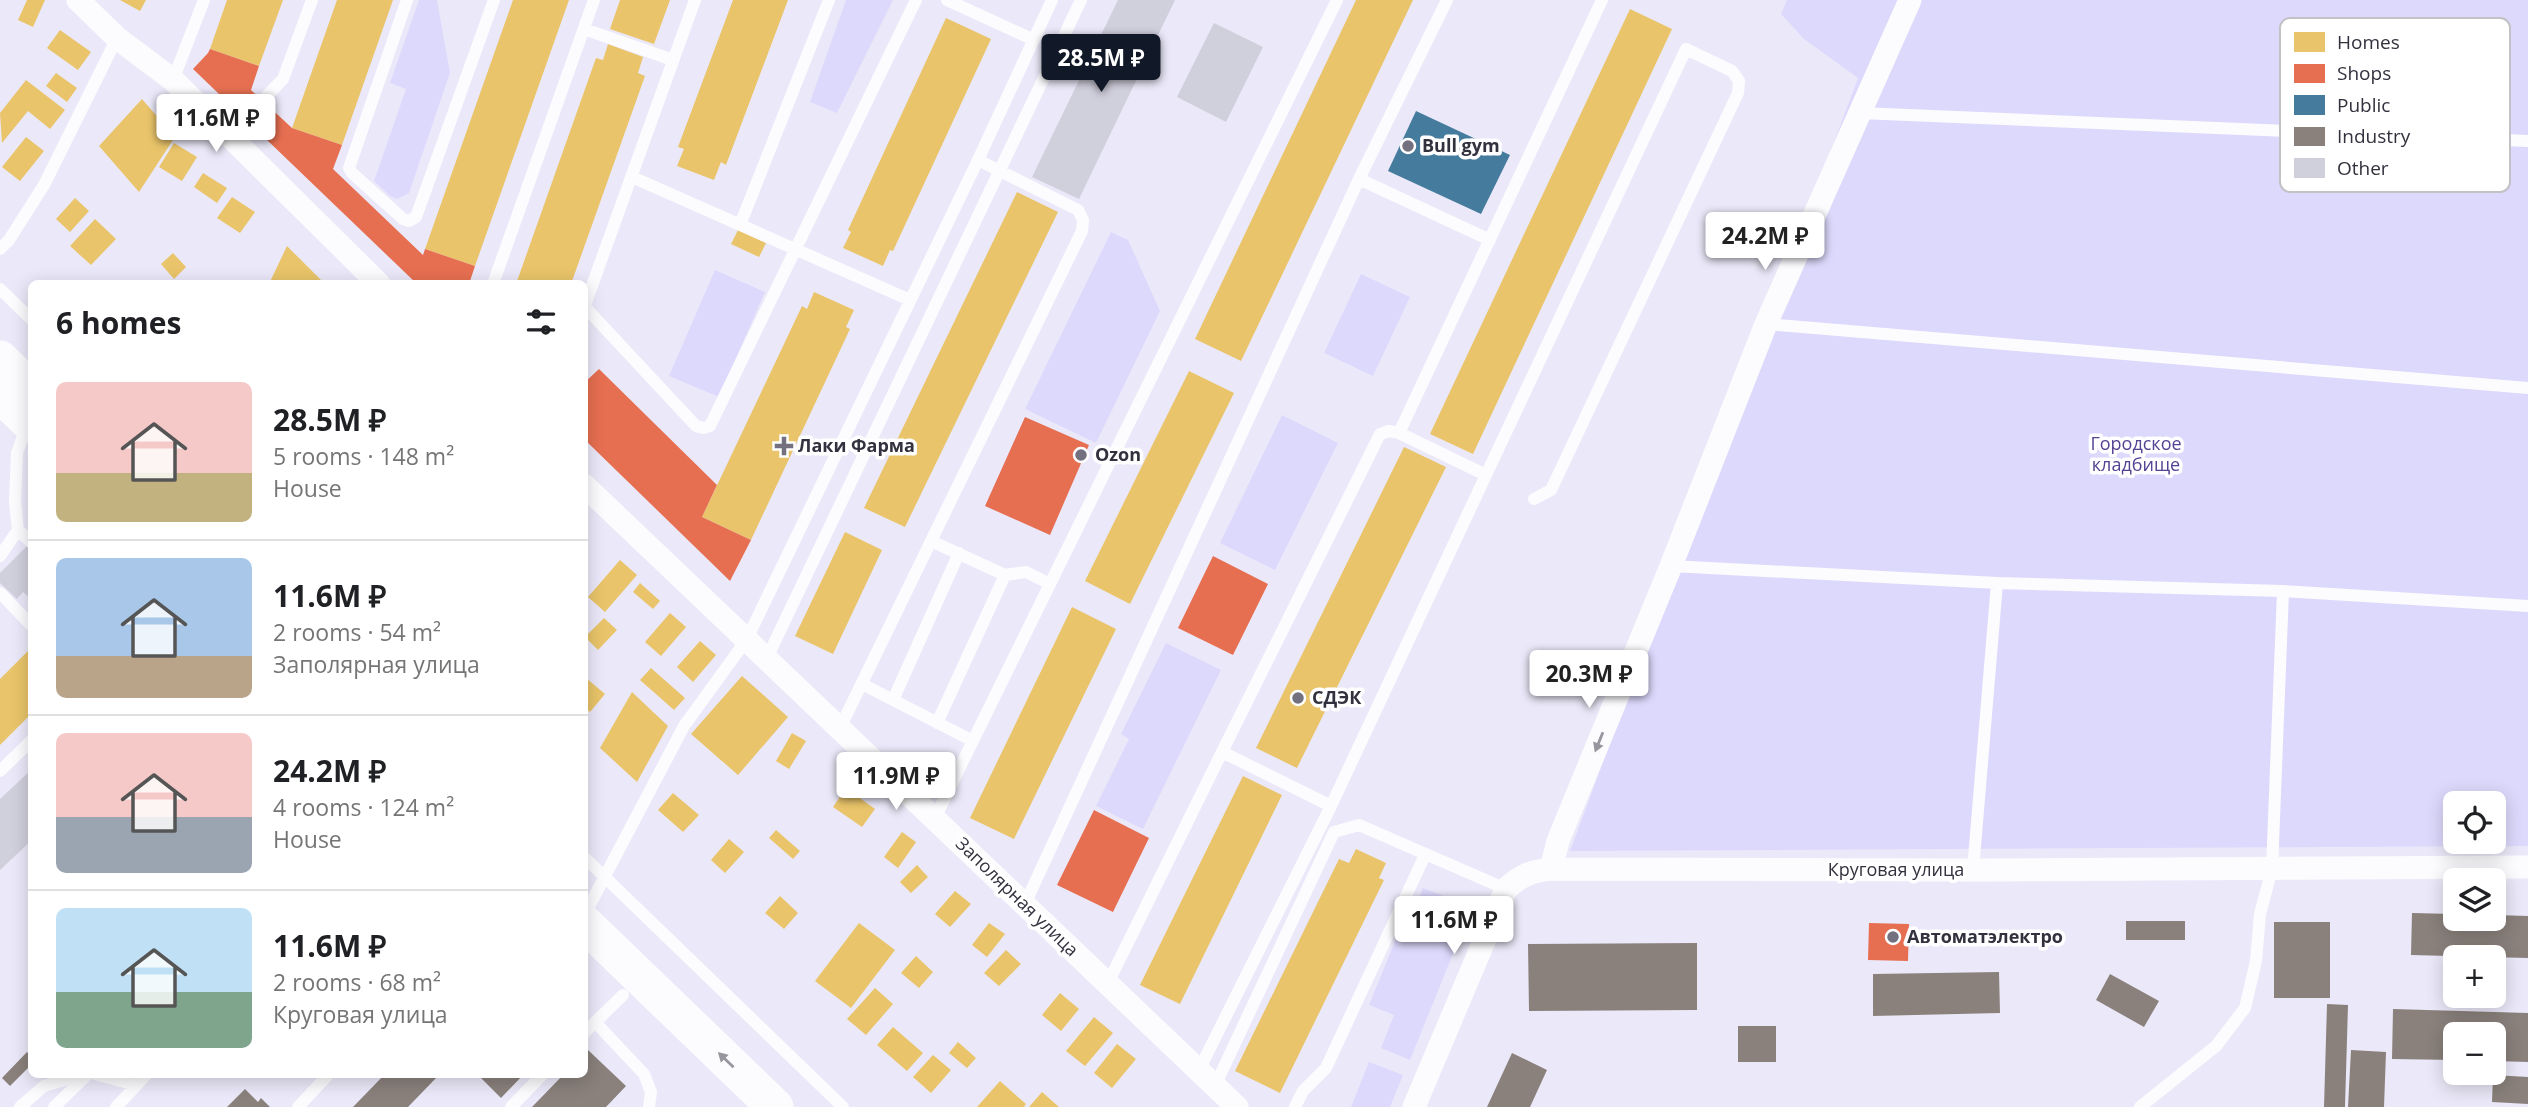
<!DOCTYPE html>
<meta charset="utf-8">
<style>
:root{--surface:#fff;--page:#f6f6f6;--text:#202124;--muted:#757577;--line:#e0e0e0;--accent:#111827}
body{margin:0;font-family:"Open Sans",sans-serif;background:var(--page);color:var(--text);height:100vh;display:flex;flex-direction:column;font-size:26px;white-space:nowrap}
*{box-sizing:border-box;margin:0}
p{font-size:23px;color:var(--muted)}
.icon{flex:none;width:38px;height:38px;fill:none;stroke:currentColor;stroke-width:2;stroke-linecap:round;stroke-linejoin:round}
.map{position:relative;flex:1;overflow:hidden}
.details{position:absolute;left:28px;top:280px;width:560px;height:798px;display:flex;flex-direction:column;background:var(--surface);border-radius:10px;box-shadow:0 4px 18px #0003}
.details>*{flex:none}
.buttons{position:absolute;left:2443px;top:791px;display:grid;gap:14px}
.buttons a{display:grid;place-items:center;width:63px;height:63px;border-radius:10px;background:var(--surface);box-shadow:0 4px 18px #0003;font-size:35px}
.price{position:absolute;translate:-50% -60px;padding:0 16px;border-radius:7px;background:#fff;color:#222;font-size:23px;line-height:46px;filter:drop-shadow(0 2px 4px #0008)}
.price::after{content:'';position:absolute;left:50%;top:42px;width:21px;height:16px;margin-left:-10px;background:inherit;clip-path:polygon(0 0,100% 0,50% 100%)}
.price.current{background:var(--accent);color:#fff}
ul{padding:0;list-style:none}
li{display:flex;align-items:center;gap:21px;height:175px;padding:0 28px}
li+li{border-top:2px solid var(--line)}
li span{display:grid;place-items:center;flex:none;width:196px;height:140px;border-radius:10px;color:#555}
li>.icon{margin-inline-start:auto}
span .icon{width:84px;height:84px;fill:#fffc;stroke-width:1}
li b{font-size:30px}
h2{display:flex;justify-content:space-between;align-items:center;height:84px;padding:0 28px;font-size:30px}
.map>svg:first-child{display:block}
.green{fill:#ddd9fc;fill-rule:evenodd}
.homes{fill:#e9c46a}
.shops{fill:#e76f51}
.public{fill:#457b9d}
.industry{fill:#8a817c}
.building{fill:#d0cfdc}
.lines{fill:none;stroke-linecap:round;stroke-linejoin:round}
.lane{stroke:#fcfcfe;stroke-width:12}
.street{stroke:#fcfcfe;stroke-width:23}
.primary{stroke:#fcfcfe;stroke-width:37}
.oneway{fill:#97969e}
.poi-dot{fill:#73717f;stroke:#fff;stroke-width:2.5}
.labels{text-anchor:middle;stroke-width:7;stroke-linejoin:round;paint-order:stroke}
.poi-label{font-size:18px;font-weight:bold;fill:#32313e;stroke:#fff;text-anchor:start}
.park-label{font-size:18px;fill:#544293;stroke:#fff}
.street-label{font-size:18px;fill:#32313e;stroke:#fff}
.key{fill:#fff;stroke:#c2c1c5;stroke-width:2}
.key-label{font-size:19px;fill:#32313e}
</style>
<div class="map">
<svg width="2528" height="1107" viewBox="0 0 2528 1107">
<rect width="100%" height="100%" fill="#ebe9f9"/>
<path class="green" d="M 419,0 L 437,0 L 450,73 L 409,193 L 397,199 L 390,196 L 374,181 L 406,89 L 390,83 Z
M 846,0 L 893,0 L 837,113 L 810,102 Z
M 1787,0 L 2528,0 L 2528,846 L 1570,851 L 1858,78 L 1804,39 L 1781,14 ZM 2455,803 L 2494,803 L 2494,842 L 2455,842 Z
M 1111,232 L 1128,240 L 1160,311 L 1096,443 L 1025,409 Z
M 715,270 L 765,292 L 719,397 L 669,376 Z
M 1361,274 L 1410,297 L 1373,376 L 1324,353 Z
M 1282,415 L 1338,443 L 1275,570 L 1220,543 Z
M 1166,643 L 1221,670 L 1143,829 L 1096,806 L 1129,739 L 1121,734 Z
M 1423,888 L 1472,907 L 1410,1060 L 1381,1048 L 1394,1015 L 1369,1005 L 1402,924 L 1408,926 Z
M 1369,1062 L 1403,1075 L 1390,1107 L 1351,1107 Z"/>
<path class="homes" d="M 27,0 L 45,0 L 33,27 L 18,20 Z
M 120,0 L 146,0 L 140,11 Z
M 227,0 L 283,0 L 259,66 L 210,49 Z
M 337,0 L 393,0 L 342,145 L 292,128 Z
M 513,0 L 569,0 L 475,266 L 425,249 Z
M 620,0 L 670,0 L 654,44 L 610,29 Z
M 733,0 L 788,0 L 726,165 L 721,162 L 714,180 L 677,166 L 684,149 L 678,147 Z
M 1356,0 L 1413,0 L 1241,361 L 1195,339 Z
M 1630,9 L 1672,29 L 1473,454 L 1430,434 Z
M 946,18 L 991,39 L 893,251 L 890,250 L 883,266 L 843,248 L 851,232 L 848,230 Z
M 60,30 L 91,52 L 78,70 L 47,48 Z
M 608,44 L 643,57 L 638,73 L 645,76 L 571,284 L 516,284 L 596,58 L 603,60 Z
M 56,73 L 77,88 L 67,102 L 46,86 Z
M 26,80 L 65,110 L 50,129 L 28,111 L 2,143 L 0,113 Z
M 142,99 L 175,137 L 139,192 L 99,146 Z
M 26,137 L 44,151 L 20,181 L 2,167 Z
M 174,143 L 197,157 L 182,181 L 159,167 Z
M 203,173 L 227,188 L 217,203 L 194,187 Z
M 1017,192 L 1058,212 L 905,527 L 864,508 Z
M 232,197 L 255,212 L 240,233 L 217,218 Z
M 75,198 L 89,211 L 70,232 L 56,219 Z
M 95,219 L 116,239 L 91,265 L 70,246 Z
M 738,230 L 766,243 L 759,257 L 731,244 Z
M 287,246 L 325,284 L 269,284 Z
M 173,253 L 186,267 L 174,279 L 161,264 Z
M 814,292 L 854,310 L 846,327 L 850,329 L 751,540 L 702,517 L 802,306 L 807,309 Z
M 1189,371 L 1234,393 L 1130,604 L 1085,581 Z
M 1404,447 L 1446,467 L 1297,768 L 1256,748 Z
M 845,532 L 882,550 L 833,654 L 795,636 Z
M 620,560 L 637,575 L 605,612 L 588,597 Z
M 640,583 L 660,601 L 653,609 L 633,592 Z
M 1072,607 L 1116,629 L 1014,839 L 970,818 Z
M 670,613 L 686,627 L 661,656 L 645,642 Z
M 604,618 L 617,630 L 598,650 L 585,637 Z
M 700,641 L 716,655 L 693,682 L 677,667 Z
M 32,647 L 32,713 L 0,745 L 0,679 Z
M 651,668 L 685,698 L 674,710 L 640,680 Z
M 742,676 L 788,717 L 738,775 L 691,734 Z
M 586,678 L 605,694 L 590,712 L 584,707 L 584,680 Z
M 632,692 L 668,726 L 637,782 L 600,748 Z
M 792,733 L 806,741 L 789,769 L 776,761 Z
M 1243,776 L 1282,795 L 1180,1004 L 1140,985 Z
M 846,788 L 875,809 L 862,827 L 833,807 Z
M 673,793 L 699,815 L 683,832 L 658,810 Z
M 776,830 L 800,851 L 793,859 L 769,838 Z
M 902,832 L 916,842 L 898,868 L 884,857 Z
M 729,839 L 744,852 L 725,873 L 711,860 Z
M 1356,849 L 1386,863 L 1379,878 L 1384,880 L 1280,1093 L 1235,1071 L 1339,859 L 1349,863 Z
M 917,865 L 928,877 L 911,893 L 900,882 Z
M 955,891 L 971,904 L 950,927 L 935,914 Z
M 780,896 L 798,913 L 784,929 L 765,913 Z
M 859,923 L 895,950 L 851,1008 L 815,981 Z
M 989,923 L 1005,934 L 987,957 L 972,945 Z
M 1006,950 L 1021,964 L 999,986 L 984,973 Z
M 916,956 L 933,972 L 919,988 L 901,973 Z
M 875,988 L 893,1004 L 866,1035 L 847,1019 Z
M 1060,993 L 1079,1009 L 1061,1031 L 1042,1015 Z
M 1094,1017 L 1113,1033 L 1085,1066 L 1066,1051 Z
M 893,1027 L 923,1053 L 907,1071 L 877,1045 Z
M 958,1042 L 976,1058 L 967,1068 L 949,1053 Z
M 1117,1044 L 1136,1059 L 1112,1088 L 1094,1073 Z
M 933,1055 L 951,1070 L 931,1093 L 913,1077 Z
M 1000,1081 L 1026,1104 L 1024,1107 L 977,1107 Z
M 1042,1092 L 1059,1107 L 1029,1107 Z"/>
<path class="shops" d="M 210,49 L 259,66 L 251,90 L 292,128 L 342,145 L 333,169 L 423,255 L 425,249 L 475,266 L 469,284 L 417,284 L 193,69 L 208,53 Z
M 599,369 L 717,485 L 702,517 L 751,540 L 730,581 L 584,439 L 584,383 Z
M 1025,417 L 1089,445 L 1050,535 L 985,506 Z
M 1213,556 L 1268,584 L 1233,655 L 1178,628 Z
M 1094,810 L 1149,838 L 1113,912 L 1057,885 Z
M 1869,923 L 1909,924 L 1908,961 L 1868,960 Z"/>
<path class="public" d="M 1416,111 L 1510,155 L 1481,214 L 1388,171 Z"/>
<path class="industry" d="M 2412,913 L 2455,914 L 2455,919 L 2494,919 L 2494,915 L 2528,916 L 2528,958 L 2411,955 Z
M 2126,921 L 2185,921 L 2185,940 L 2126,940 Z
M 2274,922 L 2330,922 L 2330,998 L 2274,998 Z
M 1697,943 L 1697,1010 L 1529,1011 L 1528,944 Z
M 1999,972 L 2000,1013 L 1873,1016 L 1873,974 Z
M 2110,974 L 2159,1001 L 2144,1027 L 2096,1000 Z
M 2327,1004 L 2348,1005 L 2345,1107 L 2324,1107 Z
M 2393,1009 L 2528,1013 L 2528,1062 L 2494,1061 L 2494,1034 L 2455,1034 L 2455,1060 L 2392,1059 Z
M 1738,1026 L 1776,1026 L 1776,1062 L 1738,1062 Z
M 588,1050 L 626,1086 L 606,1107 L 532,1107 L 564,1074 L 584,1074 L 584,1053 Z
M 2351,1050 L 2386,1052 L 2384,1107 L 2348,1107 Z
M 27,1052 L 32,1057 L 32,1064 L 10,1086 L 2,1078 Z
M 1512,1053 L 1547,1070 L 1530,1107 L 1487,1107 Z
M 385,1074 L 434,1074 L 437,1077 L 408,1107 L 353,1107 Z
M 477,1074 L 524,1074 L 501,1098 Z
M 2493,1075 L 2528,1077 L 2528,1104 L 2492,1102 Z
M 245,1089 L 258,1102 L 261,1098 L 270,1107 L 227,1107 Z"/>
<path class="building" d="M 1118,0 L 1175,0 L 1079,199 L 1032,177 Z
M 1214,23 L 1263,47 L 1226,122 L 1177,97 Z
M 32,541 L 32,600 L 23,592 L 17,599 L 0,583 L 0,573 Z
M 32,769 L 32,840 L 0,870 L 0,799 Z"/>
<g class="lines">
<path class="lane" d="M 407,0 L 349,168 L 352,173 L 403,219 L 409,221 L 416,217 L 494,0
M 947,0 L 1034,40
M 584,29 L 673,60
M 173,80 L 204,0
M 262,101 L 283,79 L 312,0
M 1860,113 L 2528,141
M 229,135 L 245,119
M 632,177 L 910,300
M 1359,179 L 1490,240
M 740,225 L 829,0
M 0,249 L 9,240 L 44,185 L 117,38
M 493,284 L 594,0
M 0,289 L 32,320
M 585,307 L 696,426 L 703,428 L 710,426 L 916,0
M 584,308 L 695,0
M 1766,324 L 2528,388
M 27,425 L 17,453 L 15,502 L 18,530 L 32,543
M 1399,433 L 1602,0
M 1486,475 L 1686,49 L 1732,71 L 1739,81 L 1738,93 L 1551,490 L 1534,499
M 931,541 L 1005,575 L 1026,572 L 1050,584 L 935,818
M 0,556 L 18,530
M 1671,566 L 1997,583 L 2283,591 L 2528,606
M 1050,584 L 1337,0
M 0,593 L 32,626
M 767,658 L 1081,0
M 862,684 L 973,741
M 893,700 L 959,553
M 937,723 L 1005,575
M 840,728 L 1082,231 L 1083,220 L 1078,210 L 978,160
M 1222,752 L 1380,434 L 1389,431 L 1399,433 L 1486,475 L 1331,806
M 0,771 L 32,740
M 584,857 L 843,1107
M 1973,870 L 1997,583
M 1025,904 L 1359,179 L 1447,0
M 584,916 L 684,726 L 747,639 L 978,160 L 1052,0
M 1108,983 L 1222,752 L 1331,806 L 1199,1070
M 595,1022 L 644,1074 L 651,1092 L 649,1107
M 584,1033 L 623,995
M 95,1074 L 136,1085
M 1215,1086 L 1334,832 L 1359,825 L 1506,889
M 20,1107 L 44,1086 L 84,1074
M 54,1107 L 87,1075
M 116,1107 L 147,1074
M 298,1107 L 329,1074
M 511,1107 L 543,1074
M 1295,1107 L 1303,1091 L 1326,1068 L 1425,855
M 2140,1107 L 2216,1046 L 2245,1008 L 2256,961 L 2260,914 L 2272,869 L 2283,591"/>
<path class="street" d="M 78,0 L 117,38 L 173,80 L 379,284
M 584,485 L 1237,1107
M 1551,869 L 1558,841 L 1671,566 L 1766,324 L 1910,0
M 1414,1107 L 1506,889 C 1520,876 1531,871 1551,869 L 1973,870 L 2528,867"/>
<path class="primary" d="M 0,359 L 32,390
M 0,394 L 32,425
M 584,923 L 775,1107"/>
</g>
<defs><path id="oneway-solid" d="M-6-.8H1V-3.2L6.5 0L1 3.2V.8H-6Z" transform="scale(1.75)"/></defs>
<g class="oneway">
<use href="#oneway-solid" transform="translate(1599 742) rotate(112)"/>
<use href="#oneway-solid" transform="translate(726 1060) rotate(-136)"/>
</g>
<g class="poi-dot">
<circle cx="1408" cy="146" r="7"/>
<path d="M780.5 435.5h7v7h7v7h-7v7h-7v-7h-7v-7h7z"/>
<circle cx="1081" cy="455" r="7"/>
<circle cx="1298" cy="698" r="7"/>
<circle cx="1893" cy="937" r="7"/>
</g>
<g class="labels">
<g class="poi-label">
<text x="1422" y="152">Bull gym</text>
<text x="798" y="452">Лаки Фарма</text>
<text x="1095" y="461">Ozon</text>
<text x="1312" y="704">СДЭК</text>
<text x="1907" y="943">Автоматэлектро</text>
</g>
<g class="park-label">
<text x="2136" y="450">Городское<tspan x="2136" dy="21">кладбище</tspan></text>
</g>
<g class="street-label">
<text x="1896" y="876">Круговая улица</text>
<text transform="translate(1017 897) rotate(44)" y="6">Заполярная улица</text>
</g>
</g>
<rect x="2280" y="18" width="230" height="174" rx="10" class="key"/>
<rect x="2294" y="32" width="31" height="20" fill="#e9c46a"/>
<rect x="2294" y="64" width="31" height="19" fill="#e76f51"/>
<rect x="2294" y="95" width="31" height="20" fill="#457b9d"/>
<rect x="2294" y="127" width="31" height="19" fill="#8a817c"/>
<rect x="2294" y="158" width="31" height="20" fill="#d0cfdc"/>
<g class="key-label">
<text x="2337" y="49">Homes</text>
<text x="2337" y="80">Shops</text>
<text x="2337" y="112">Public</text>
<text x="2337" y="143">Industry</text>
<text x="2337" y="175">Other</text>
</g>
</svg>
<div class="buttons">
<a><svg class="icon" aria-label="locate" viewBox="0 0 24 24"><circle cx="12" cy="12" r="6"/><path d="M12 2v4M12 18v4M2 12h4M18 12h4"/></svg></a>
<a><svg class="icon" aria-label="layers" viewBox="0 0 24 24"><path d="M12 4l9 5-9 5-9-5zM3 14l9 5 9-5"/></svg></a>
<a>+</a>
<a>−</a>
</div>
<b class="price current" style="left:1101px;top:94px">28.5M ₽</b>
<b class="price" style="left:216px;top:154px">11.6M ₽</b>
<b class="price" style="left:1765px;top:272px">24.2M ₽</b>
<b class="price" style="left:1589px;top:710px">20.3M ₽</b>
<b class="price" style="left:896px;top:812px">11.9M ₽</b>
<b class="price" style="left:1454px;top:956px">11.6M ₽</b>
<section class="details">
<h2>6 homes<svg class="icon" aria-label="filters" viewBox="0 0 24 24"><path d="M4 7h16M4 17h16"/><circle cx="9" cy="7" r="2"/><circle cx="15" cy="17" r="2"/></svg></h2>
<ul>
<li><span style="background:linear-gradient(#f6c9c9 65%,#c2b280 0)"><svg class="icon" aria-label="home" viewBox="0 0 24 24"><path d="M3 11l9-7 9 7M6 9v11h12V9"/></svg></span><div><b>28.5M ₽</b><p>5 rooms · 148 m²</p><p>House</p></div></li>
<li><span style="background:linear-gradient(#a9c7e8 70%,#b9a48a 0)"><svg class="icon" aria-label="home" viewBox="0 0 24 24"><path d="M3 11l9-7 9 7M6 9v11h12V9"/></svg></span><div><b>11.6M ₽</b><p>2 rooms · 54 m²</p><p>Заполярная улица</p></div></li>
<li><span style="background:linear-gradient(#f6c9c9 60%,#9aa5b1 0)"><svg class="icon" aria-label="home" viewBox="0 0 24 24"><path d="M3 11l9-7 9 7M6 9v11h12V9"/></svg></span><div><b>24.2M ₽</b><p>4 rooms · 124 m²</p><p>House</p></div></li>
<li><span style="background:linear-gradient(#bfe0f5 60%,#7fa58c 0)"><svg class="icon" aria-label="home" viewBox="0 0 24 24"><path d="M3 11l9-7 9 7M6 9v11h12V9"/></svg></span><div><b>11.6M ₽</b><p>2 rooms · 68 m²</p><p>Круговая улица</p></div></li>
</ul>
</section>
</div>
